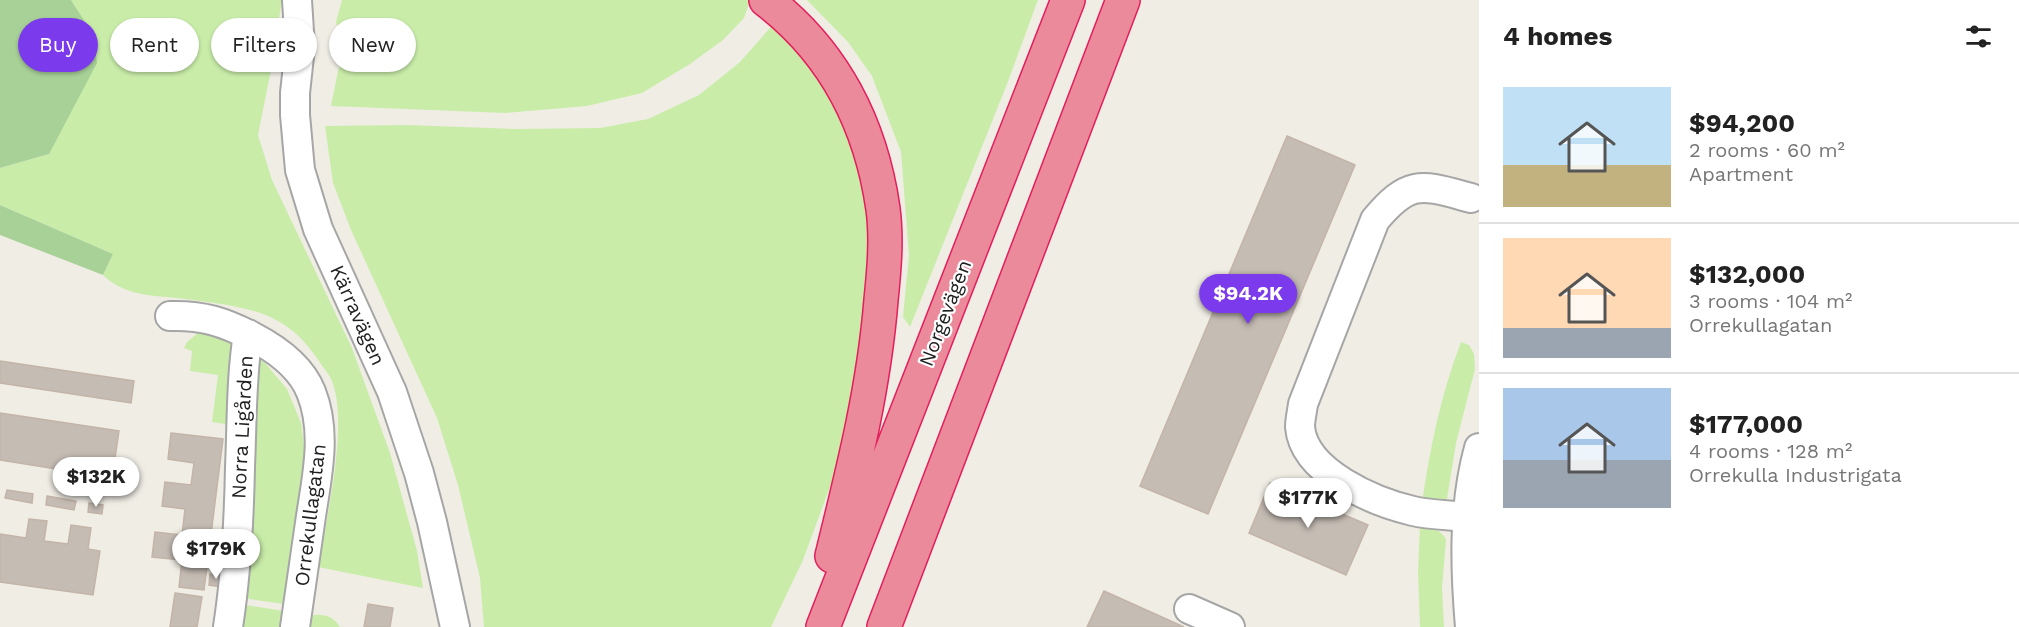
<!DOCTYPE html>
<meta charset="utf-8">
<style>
:root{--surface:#fff;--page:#f6f6f6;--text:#222;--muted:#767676;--line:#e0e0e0;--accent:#7c3aed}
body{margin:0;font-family:"Work Sans",sans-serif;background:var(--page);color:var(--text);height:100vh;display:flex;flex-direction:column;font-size:22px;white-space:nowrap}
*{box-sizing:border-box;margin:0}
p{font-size:20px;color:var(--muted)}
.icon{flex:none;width:33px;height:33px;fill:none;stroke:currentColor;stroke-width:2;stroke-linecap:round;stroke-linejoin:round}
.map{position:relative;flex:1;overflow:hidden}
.side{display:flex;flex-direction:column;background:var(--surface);width:540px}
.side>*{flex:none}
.banner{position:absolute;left:18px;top:18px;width:570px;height:54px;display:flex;gap:12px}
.price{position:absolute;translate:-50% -51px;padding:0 14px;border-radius:21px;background:#fff;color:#222;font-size:20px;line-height:39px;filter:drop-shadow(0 2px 3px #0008)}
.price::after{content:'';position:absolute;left:50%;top:36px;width:18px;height:14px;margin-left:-9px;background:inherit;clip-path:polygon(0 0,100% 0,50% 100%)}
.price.active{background:var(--accent);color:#fff}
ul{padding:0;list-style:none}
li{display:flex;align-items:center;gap:18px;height:150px;padding:0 24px}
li+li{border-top:2px solid var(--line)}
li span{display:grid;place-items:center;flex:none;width:168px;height:120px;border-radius:0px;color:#555}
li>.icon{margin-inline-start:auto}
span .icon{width:72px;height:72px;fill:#fffc;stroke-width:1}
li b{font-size:26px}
h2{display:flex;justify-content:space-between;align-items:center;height:72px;padding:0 24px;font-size:26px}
.pill{padding:0 21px;border-radius:27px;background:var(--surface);box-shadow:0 2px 4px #0004;font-size:21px;line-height:54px}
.pill.active{background:var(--accent);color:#fff}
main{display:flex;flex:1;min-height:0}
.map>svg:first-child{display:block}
.grass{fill:#c9eda9}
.forest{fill:#a8d198}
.building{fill:#c5bcb4;stroke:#c3b4a7;stroke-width:1.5}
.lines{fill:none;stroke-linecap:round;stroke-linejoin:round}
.minor-casing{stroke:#a6a6a6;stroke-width:32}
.highway-casing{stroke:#e31e5d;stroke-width:36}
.minor{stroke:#fff;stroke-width:28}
.highway{stroke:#eb8a9a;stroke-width:33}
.labels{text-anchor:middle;stroke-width:4.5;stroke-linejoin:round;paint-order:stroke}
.street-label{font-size:20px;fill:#1f1f1f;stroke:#fff}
</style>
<main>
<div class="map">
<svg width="1479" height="627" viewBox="0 0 1479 627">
<rect width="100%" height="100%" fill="#f0ede5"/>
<path class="grass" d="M 71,0 L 282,0 L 271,70 L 258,135 L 272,180 L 352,348 L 390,453 L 417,551 L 423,588 L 318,567 C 326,521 350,421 331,379 C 329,374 324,369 321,364 C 307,344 298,332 276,320 C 252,307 220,304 193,300 C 162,295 127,299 103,275 L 113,254 L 0,205 L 0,168 L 49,154 L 93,34 Z
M 342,0 L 748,0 L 750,1 L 744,18 L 723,40 L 690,64 L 642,93 L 587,106 L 505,113 L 331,106 L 338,71 L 345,53 L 336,22 Z
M 807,0 L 1038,0 L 1007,84 L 910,327 L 903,317 L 909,255 L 901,152 L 872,76 L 848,42 Z
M 776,21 L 804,47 L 863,157 L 876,233 L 852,427 L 803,560 L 771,627 L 484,627 L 480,578 L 458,485 L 437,418 L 351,230 L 333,183 L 325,126 L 407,125 L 518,129 L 600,128 L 648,119 L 699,95 L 740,62 Z
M 198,333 L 233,341 L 237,426 L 212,422 L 218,375 L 190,371 L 192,351 L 184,348 L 187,342 Z
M 1461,342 L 1469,345 L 1474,354 L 1475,369 L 1456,443 L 1447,499 L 1431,506 L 1422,503 C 1430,448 1441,394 1461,342 Z
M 257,358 L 265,363 L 287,389 L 301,423 L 305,452 L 283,604 L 242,598 Z
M 1420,525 C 1431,525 1439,529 1446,539 L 1442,588 L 1444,627 L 1420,627 L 1418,573 Z
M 239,604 L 284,611 L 281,627 L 233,627 Z
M 314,615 C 325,614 334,617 340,627 L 306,627 L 309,619 Z"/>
<path class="forest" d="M 0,0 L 71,0 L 93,34 L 97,63 L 49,154 L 0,168 Z
M 0,205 L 113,254 L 103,275 L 0,235 Z"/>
<path class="building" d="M 1287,136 L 1355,165 L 1208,514 L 1140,486 Z
M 0,361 L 134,381 L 131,403 L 0,383 Z
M 0,413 L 119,431 L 112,478 L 0,460 Z
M 171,433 L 223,439 L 204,590 L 179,587 L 182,560 L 152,557 L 155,532 L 182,535 L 185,509 L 162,506 L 165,482 L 191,485 L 194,463 L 168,459 Z
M 1270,483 L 1368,525 L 1346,575 L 1249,533 Z
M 7,490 L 33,494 L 32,503 L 5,498 Z
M 47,496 L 76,501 L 74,510 L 46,505 Z
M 89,503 L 103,505 L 102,514 L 88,512 Z
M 29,519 L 47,521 L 44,541 L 68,544 L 71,525 L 91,528 L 88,549 L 100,551 L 93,595 L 0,582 L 0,534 L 26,538 Z
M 210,574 L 222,576 L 221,587 L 209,585 Z
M 1104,591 L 1184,627 L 1087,627 Z
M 175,593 L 202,597 L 197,627 L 170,627 Z
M 368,604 L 393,608 L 390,627 L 364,627 Z"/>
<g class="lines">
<g class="minor-casing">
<path id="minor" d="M 297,0 L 300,47 L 295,93 L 295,115 L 300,170 L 318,229 L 392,392 L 419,473 L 432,522 L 455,627
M 170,316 C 203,315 224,322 253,337 C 276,349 301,367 311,392 C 328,434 316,480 310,523 C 305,558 300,592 295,627
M 1468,517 C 1450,515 1430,515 1413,511 C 1375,502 1304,473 1300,427 C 1300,420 1302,412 1303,404 L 1375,220 C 1410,178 1422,185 1471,198
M 1189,609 L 1230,627
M 228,627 C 236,575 239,520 240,467 C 242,423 241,378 248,334
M 1470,627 C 1465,568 1463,506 1479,448"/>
</g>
<g class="highway-casing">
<path id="highway" d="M 766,0 C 834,52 871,125 883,209 C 887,239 884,271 881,300 C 874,388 853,471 832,556
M 823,627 L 1068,0
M 884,627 L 1123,0"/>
</g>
<use href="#minor" class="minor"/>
<use href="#highway" class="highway"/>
</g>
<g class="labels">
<g class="street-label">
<text transform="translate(945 313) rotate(-69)" y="7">Norgevägen</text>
<text transform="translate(358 315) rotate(66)" y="7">Kärravägen</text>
<text transform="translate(242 427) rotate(-87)" y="7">Norra Ligården</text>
<text transform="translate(310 515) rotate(-83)" y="7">Orrekullagatan</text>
</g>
</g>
</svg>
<b class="price active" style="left:1248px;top:325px">$94.2K</b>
<b class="price" style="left:96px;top:508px">$132K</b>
<b class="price" style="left:1308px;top:529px">$177K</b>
<b class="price" style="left:216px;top:580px">$179K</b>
<div class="banner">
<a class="pill active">Buy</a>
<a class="pill">Rent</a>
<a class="pill">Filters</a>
<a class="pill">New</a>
</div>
</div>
<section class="side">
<h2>4 homes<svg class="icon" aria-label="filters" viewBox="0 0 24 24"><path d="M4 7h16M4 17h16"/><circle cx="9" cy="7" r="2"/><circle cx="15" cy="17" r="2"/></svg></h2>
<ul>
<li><span style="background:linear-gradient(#bfe0f5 65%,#c2b280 0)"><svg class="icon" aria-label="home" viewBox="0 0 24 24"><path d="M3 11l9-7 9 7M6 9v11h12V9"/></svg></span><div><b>$94,200</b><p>2 rooms · 60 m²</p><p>Apartment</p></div></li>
<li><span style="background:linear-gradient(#ffd9b3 75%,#9aa5b1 0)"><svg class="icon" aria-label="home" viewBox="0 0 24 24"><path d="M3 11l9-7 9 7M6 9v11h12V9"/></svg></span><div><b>$132,000</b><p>3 rooms · 104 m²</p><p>Orrekullagatan</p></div></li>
<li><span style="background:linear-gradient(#a9c7e8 60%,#9aa5b1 0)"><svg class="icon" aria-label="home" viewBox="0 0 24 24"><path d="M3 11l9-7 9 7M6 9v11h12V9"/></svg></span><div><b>$177,000</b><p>4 rooms · 128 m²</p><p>Orrekulla Industrigata</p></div></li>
</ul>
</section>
</main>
